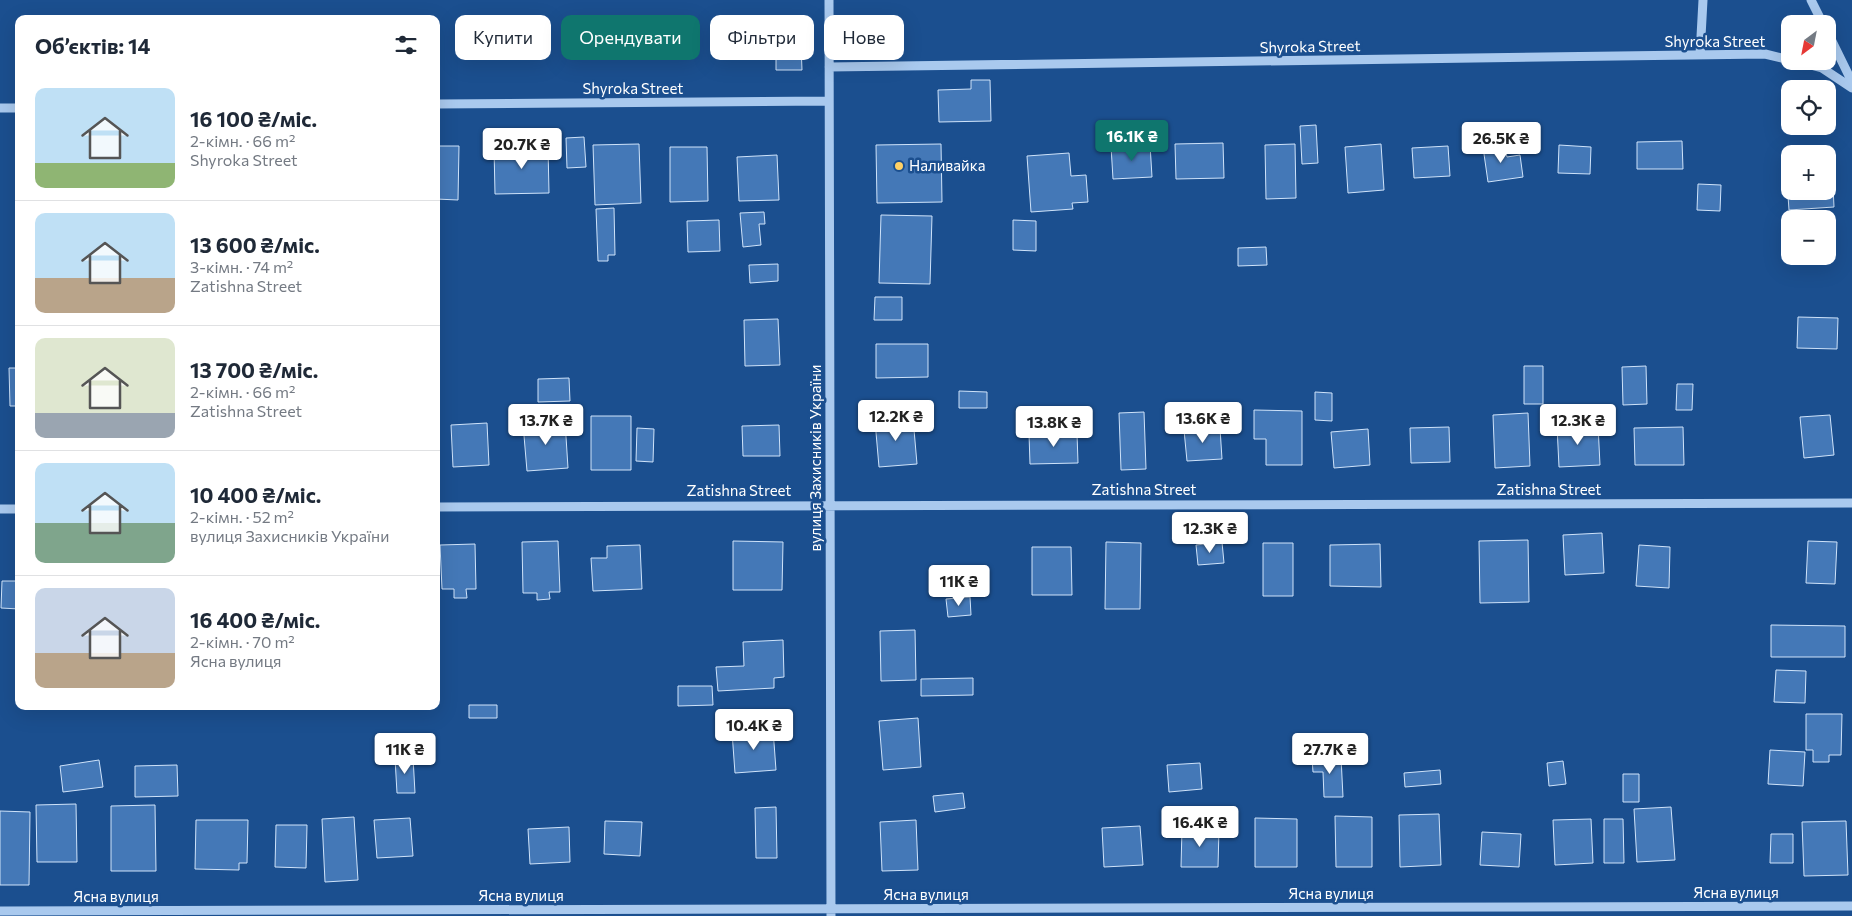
<!DOCTYPE html>
<html lang="uk">
<meta charset="utf-8">
<style>
:root{--surface:#fff;--page:#f6f6f7;--text:#1f2937;--muted:#747a83;--line:#e0e1e3;--accent:#0f766e}
body{margin:0;font-family:Commissioner,sans-serif;background:var(--page);color:var(--text);height:100vh;display:flex;flex-direction:column;font-size:19px;white-space:nowrap}
*{box-sizing:border-box;margin:0}
p{font-size:16px;color:var(--muted)}
.icon{flex:none;width:28px;height:28px;fill:none;stroke:currentColor;stroke-width:2;stroke-linecap:round;stroke-linejoin:round}
.map{position:relative;flex:1;overflow:hidden}
.panel{position:absolute;left:15px;top:15px;width:425px;height:695px;display:flex;flex-direction:column;background:var(--surface);border-radius:10px;box-shadow:0 5px 20px #0002}
.panel>*{flex:none}
.top-card{position:absolute;left:455px;top:15px;width:475px;height:45px;display:flex;gap:10px}
.needle{width:32px;rotate:212deg}
.fabs{position:absolute;left:1781px;top:15px;display:grid;gap:10px}
.fabs a{display:grid;place-items:center;width:55px;height:55px;border-radius:10px;background:var(--surface);box-shadow:0 5px 20px #0002;font-size:25px}
.price{position:absolute;translate:-50% -42px;padding:0 11px;border-radius:5px;background:#fff;color:#222;font-size:16px;line-height:32px;filter:drop-shadow(0 1px 2px #0008)}
.price::after{content:'';position:absolute;left:50%;top:30px;width:15px;height:11px;margin-left:-8px;background:inherit;clip-path:polygon(0 0,100% 0,50% 100%)}
.price.active{background:var(--accent);color:#fff}
ul{padding:0;list-style:none}
li{display:flex;align-items:center;gap:15px;height:125px;padding:0 20px}
li+li{border-top:1px solid var(--line)}
li span{display:grid;place-items:center;flex:none;width:140px;height:100px;border-radius:10px;color:#555}
li>.icon{margin-inline-start:auto}
span .icon{width:60px;height:60px;fill:#fffc;stroke-width:1}
li b{font-size:21px}
h2{display:flex;justify-content:space-between;align-items:center;height:60px;padding:0 20px;font-size:21px}
.tag{padding:0 18px;border-radius:10px;background:var(--surface);box-shadow:0 5px 20px #0002;font-size:18px;line-height:45px}
.tag.active{background:var(--accent);color:#fff}
.map>svg:first-child{display:block}
.building{fill:#4478b7;stroke:#cfe3fa}
.lines{fill:none;stroke-linecap:round;stroke-linejoin:round}
.minor{stroke:#a9c9ee;stroke-width:9}
.poi-dot{fill:#ffd166;stroke:#1b4f8f;stroke-width:2}
.labels{text-anchor:middle;stroke-width:5;stroke-linejoin:round;paint-order:stroke}
.street-label{font-size:15px;fill:#fff;stroke:#1b4f8f}
.poi-label{font-size:15px;fill:#fff;stroke:#1b4f8f;text-anchor:start}
</style>
<div class="map">
<svg width="1852" height="916" viewBox="0 0 1852 916">
<rect width="100%" height="100%" fill="#1b4f8f"/>
<path class="building" d="M 801,45 L 802,70 L 776,70 L 776,46 Z
M 971,80 L 990,80 L 991,121 L 939,122 L 938,90 L 971,89 Z
M 1316,125 L 1318,163 L 1302,164 L 1300,126 Z
M 584,137 L 586,167 L 567,168 L 566,138 Z
M 1682,141 L 1683,169 L 1637,169 L 1637,142 Z
M 1223,143 L 1224,178 L 1176,179 L 1175,144 Z
M 639,144 L 641,203 L 595,205 L 593,145 Z
M 941,144 L 942,202 L 877,203 L 876,145 Z
M 1150,144 L 1152,177 L 1113,179 L 1111,146 Z
M 1295,144 L 1296,198 L 1266,199 L 1265,145 Z
M 1381,144 L 1384,190 L 1348,193 L 1345,147 Z
M 1504,144 L 1507,157 L 1520,155 L 1523,177 L 1488,182 L 1483,147 Z
M 1559,145 L 1591,147 L 1590,174 L 1558,173 Z
M 436,146 L 459,146 L 458,200 L 436,199 Z
M 1448,146 L 1450,176 L 1414,178 L 1412,148 Z
M 548,147 L 549,193 L 495,194 L 494,148 Z
M 670,147 L 707,147 L 708,201 L 670,202 Z
M 1069,153 L 1071,176 L 1086,175 L 1088,202 L 1072,203 L 1073,209 L 1031,212 L 1027,156 Z
M 777,155 L 779,200 L 739,201 L 737,157 Z
M 1828,165 L 1832,165 L 1834,207 L 1789,210 L 1786,168 L 1790,168 L 1790,191 L 1828,191 Z
M 1698,184 L 1721,185 L 1720,211 L 1697,210 Z
M 614,208 L 615,255 L 608,255 L 608,261 L 598,261 L 596,209 Z
M 764,212 L 765,224 L 759,224 L 761,245 L 743,247 L 740,213 Z
M 881,215 L 932,216 L 930,284 L 879,283 Z
M 719,220 L 720,251 L 688,252 L 687,221 Z
M 1013,220 L 1036,221 L 1036,251 L 1013,250 Z
M 1266,247 L 1267,265 L 1238,266 L 1238,248 Z
M 778,264 L 778,281 L 750,283 L 749,265 Z
M 875,297 L 902,297 L 902,320 L 874,320 Z
M 1798,317 L 1838,318 L 1837,349 L 1797,348 Z
M 778,319 L 780,365 L 745,366 L 744,320 Z
M 876,344 L 928,344 L 928,377 L 876,378 Z
M 1524,366 L 1543,366 L 1543,404 L 1524,404 Z
M 1646,366 L 1647,404 L 1623,405 L 1622,367 Z
M 9,368 L 19,368 L 19,406 L 10,406 Z
M 569,378 L 570,401 L 538,402 L 538,379 Z
M 1677,384 L 1693,384 L 1692,410 L 1676,410 Z
M 959,391 L 987,392 L 987,408 L 959,408 Z
M 1315,392 L 1332,393 L 1332,421 L 1315,420 Z
M 1254,410 L 1302,411 L 1302,465 L 1266,465 L 1266,439 L 1254,439 Z
M 1144,412 L 1146,469 L 1121,470 L 1119,413 Z
M 1528,413 L 1530,466 L 1495,468 L 1493,415 Z
M 1830,415 L 1834,455 L 1804,458 L 1800,417 Z
M 591,416 L 631,416 L 631,470 L 591,470 Z
M 913,418 L 917,464 L 879,467 L 875,421 Z
M 565,421 L 568,468 L 527,471 L 523,424 Z
M 487,423 L 489,465 L 453,467 L 451,425 Z
M 779,425 L 780,456 L 743,456 L 742,426 Z
M 1598,425 L 1600,465 L 1559,467 L 1557,426 Z
M 1449,427 L 1450,462 L 1411,463 L 1410,428 Z
M 1683,427 L 1684,465 L 1635,465 L 1634,428 Z
M 637,428 L 654,429 L 653,462 L 636,461 Z
M 1220,428 L 1222,459 L 1187,461 L 1184,430 Z
M 1368,429 L 1370,465 L 1334,468 L 1331,432 Z
M 1077,433 L 1078,463 L 1030,464 L 1029,434 Z
M 1602,533 L 1604,573 L 1565,575 L 1563,535 Z
M 1528,540 L 1529,602 L 1480,603 L 1479,541 Z
M 558,541 L 560,592 L 549,592 L 550,599 L 537,600 L 537,593 L 523,593 L 522,542 Z
M 733,541 L 783,542 L 782,590 L 733,590 Z
M 1808,541 L 1837,542 L 1835,584 L 1806,583 Z
M 1106,542 L 1141,543 L 1140,609 L 1105,609 Z
M 1222,542 L 1224,563 L 1198,565 L 1196,545 Z
M 1263,543 L 1293,543 L 1293,596 L 1263,596 Z
M 475,544 L 476,589 L 466,589 L 467,598 L 454,598 L 454,589 L 442,589 L 440,545 Z
M 1380,544 L 1381,587 L 1330,586 L 1330,545 Z
M 640,545 L 642,589 L 593,591 L 591,558 L 607,558 L 607,546 Z
M 1639,545 L 1670,547 L 1669,588 L 1636,586 Z
M 1032,547 L 1071,547 L 1072,595 L 1032,595 Z
M 2,581 L 19,581 L 19,609 L 1,608 Z
M 970,597 L 971,615 L 948,617 L 946,599 Z
M 1771,625 L 1845,626 L 1845,657 L 1771,657 Z
M 915,630 L 916,680 L 881,681 L 880,631 Z
M 783,640 L 784,677 L 774,678 L 774,688 L 718,691 L 716,667 L 744,666 L 743,642 Z
M 1776,670 L 1806,671 L 1805,703 L 1774,702 Z
M 973,678 L 973,695 L 921,696 L 921,679 Z
M 678,686 L 712,686 L 713,705 L 678,706 Z
M 469,705 L 497,705 L 497,718 L 469,718 Z
M 1806,714 L 1842,714 L 1841,755 L 1829,755 L 1829,762 L 1813,762 L 1813,750 L 1806,750 Z
M 918,718 L 921,767 L 883,770 L 879,721 Z
M 773,729 L 776,770 L 735,773 L 732,732 Z
M 1770,750 L 1805,752 L 1803,786 L 1768,784 Z
M 413,757 L 415,793 L 397,793 L 395,758 Z
M 1341,757 L 1343,797 L 1324,797 L 1323,772 L 1313,772 L 1312,758 Z
M 99,760 L 103,787 L 63,792 L 60,766 Z
M 1563,761 L 1566,784 L 1549,786 L 1547,763 Z
M 1200,763 L 1202,789 L 1169,792 L 1167,765 Z
M 177,765 L 178,796 L 135,797 L 135,766 Z
M 1440,770 L 1441,784 L 1405,787 L 1404,773 Z
M 1623,774 L 1639,774 L 1639,802 L 1623,802 Z
M 963,793 L 965,808 L 935,812 L 933,796 Z
M 76,804 L 77,862 L 37,862 L 36,805 Z
M 155,805 L 156,871 L 111,871 L 111,806 Z
M 776,807 L 777,858 L 756,858 L 755,808 Z
M 1671,807 L 1675,860 L 1637,862 L 1634,809 Z
M 0,811 L 30,812 L 29,885 L 0,885 Z
M 1439,814 L 1441,865 L 1400,867 L 1399,815 Z
M 1335,816 L 1372,817 L 1372,867 L 1336,867 Z
M 354,817 L 358,880 L 325,882 L 322,819 Z
M 410,818 L 413,856 L 377,858 L 374,820 Z
M 1255,818 L 1297,819 L 1297,867 L 1255,867 Z
M 1591,819 L 1593,863 L 1555,865 L 1553,820 Z
M 1604,819 L 1623,819 L 1624,863 L 1604,863 Z
M 196,820 L 248,820 L 247,863 L 239,863 L 239,870 L 195,869 Z
M 916,820 L 918,870 L 882,871 L 880,822 Z
M 605,821 L 642,822 L 640,856 L 604,854 Z
M 1846,821 L 1848,875 L 1804,876 L 1802,822 Z
M 276,825 L 307,825 L 306,868 L 275,867 Z
M 1140,826 L 1143,865 L 1104,867 L 1102,828 Z
M 569,827 L 570,862 L 530,864 L 528,829 Z
M 1182,829 L 1219,829 L 1218,867 L 1181,867 Z
M 1482,832 L 1521,834 L 1519,867 L 1480,865 Z
M 1771,834 L 1793,834 L 1793,863 L 1770,863 Z"/>
<g class="lines">
<path class="minor" d="M 829,0 L 831,916
M 1811,0 L 1823,24
M 1828,33 L 1852,82
M 1700,55 L 1703,0
M 1795,61 L 1822,68 L 1852,88
M 829,67 L 1765,54 L 1790,60
M 436,104 L 829,101
M 0,108 L 19,108
M 436,507 L 1852,503
M 0,509 L 19,509
M 0,911 L 1852,906"/>
</g>
<circle class="poi-dot" cx="899" cy="166" r="5"/>
<g class="labels">
<g class="street-label">
<text x="1715" y="47">Shyroka Street</text>
<text transform="translate(1310 47) rotate(-1)" y="5">Shyroka Street</text>
<text x="633" y="94">Shyroka Street</text>
<text transform="translate(816 458) rotate(-90)" y="5">вулиця Захисників України</text>
<text x="1144" y="495">Zatishna Street</text>
<text x="1549" y="495">Zatishna Street</text>
<text x="739" y="496">Zatishna Street</text>
<text x="1736" y="898">Ясна вулиця</text>
<text x="1331" y="899">Ясна вулиця</text>
<text x="926" y="900">Ясна вулиця</text>
<text x="521" y="901">Ясна вулиця</text>
<text x="116" y="902">Ясна вулиця</text>
</g>
<g class="poi-label">
<text x="909" y="171">Наливайка</text>
</g>
</g>
</svg>
<div class="fabs">
<a><svg class="needle" viewBox="-14 -14 28 28"><path d="M0-13l5 13h-10z" fill="#e53935"/><path d="M0 13l5-13h-10z" fill="#747a83"/></svg></a>
<a><svg class="icon" aria-label="locate" viewBox="0 0 24 24"><circle cx="12" cy="12" r="6"/><path d="M12 2v4M12 18v4M2 12h4M18 12h4"/></svg></a>
<a>+</a>
<a>−</a>
</div>
<b class="price active" style="left:1132px;top:162px">16.1K ₴</b>
<b class="price" style="left:1501px;top:164px">26.5K ₴</b>
<b class="price" style="left:522px;top:170px">20.7K ₴</b>
<b class="price" style="left:896px;top:442px">12.2K ₴</b>
<b class="price" style="left:1203px;top:444px">13.6K ₴</b>
<b class="price" style="left:546px;top:446px">13.7K ₴</b>
<b class="price" style="left:1578px;top:446px">12.3K ₴</b>
<b class="price" style="left:1054px;top:448px">13.8K ₴</b>
<b class="price" style="left:1210px;top:554px">12.3K ₴</b>
<b class="price" style="left:959px;top:607px">11K ₴</b>
<b class="price" style="left:754px;top:751px">10.4K ₴</b>
<b class="price" style="left:405px;top:775px">11K ₴</b>
<b class="price" style="left:1330px;top:775px">27.7K ₴</b>
<b class="price" style="left:1200px;top:848px">16.4K ₴</b>
<div class="top-card">
<a class="tag">Купити</a>
<a class="tag active">Орендувати</a>
<a class="tag">Фільтри</a>
<a class="tag">Нове</a>
</div>
<section class="panel">
<h2>Об’єктів: 14<svg class="icon" aria-label="filters" viewBox="0 0 24 24"><path d="M4 7h16M4 17h16"/><circle cx="9" cy="7" r="2"/><circle cx="15" cy="17" r="2"/></svg></h2>
<ul>
<li><span style="background:linear-gradient(#bfe0f5 75%,#8fb573 0)"><svg class="icon" aria-label="home" viewBox="0 0 24 24"><path d="M3 11l9-7 9 7M6 9v11h12V9"/></svg></span><div><b>16 100 ₴/міс.</b><p>2-кімн. · 66 m²</p><p>Shyroka Street</p></div></li>
<li><span style="background:linear-gradient(#bfe0f5 65%,#b9a48a 0)"><svg class="icon" aria-label="home" viewBox="0 0 24 24"><path d="M3 11l9-7 9 7M6 9v11h12V9"/></svg></span><div><b>13 600 ₴/міс.</b><p>3-кімн. · 74 m²</p><p>Zatishna Street</p></div></li>
<li><span style="background:linear-gradient(#dfe7d0 75%,#9aa5b1 0)"><svg class="icon" aria-label="home" viewBox="0 0 24 24"><path d="M3 11l9-7 9 7M6 9v11h12V9"/></svg></span><div><b>13 700 ₴/міс.</b><p>2-кімн. · 66 m²</p><p>Zatishna Street</p></div></li>
<li><span style="background:linear-gradient(#bfe0f5 60%,#7fa58c 0)"><svg class="icon" aria-label="home" viewBox="0 0 24 24"><path d="M3 11l9-7 9 7M6 9v11h12V9"/></svg></span><div><b>10 400 ₴/міс.</b><p>2-кімн. · 52 m²</p><p>вулиця Захисників України</p></div></li>
<li><span style="background:linear-gradient(#c9d6e8 65%,#b9a48a 0)"><svg class="icon" aria-label="home" viewBox="0 0 24 24"><path d="M3 11l9-7 9 7M6 9v11h12V9"/></svg></span><div><b>16 400 ₴/міс.</b><p>2-кімн. · 70 m²</p><p>Ясна вулиця</p></div></li>
</ul>
</section>
</div>
